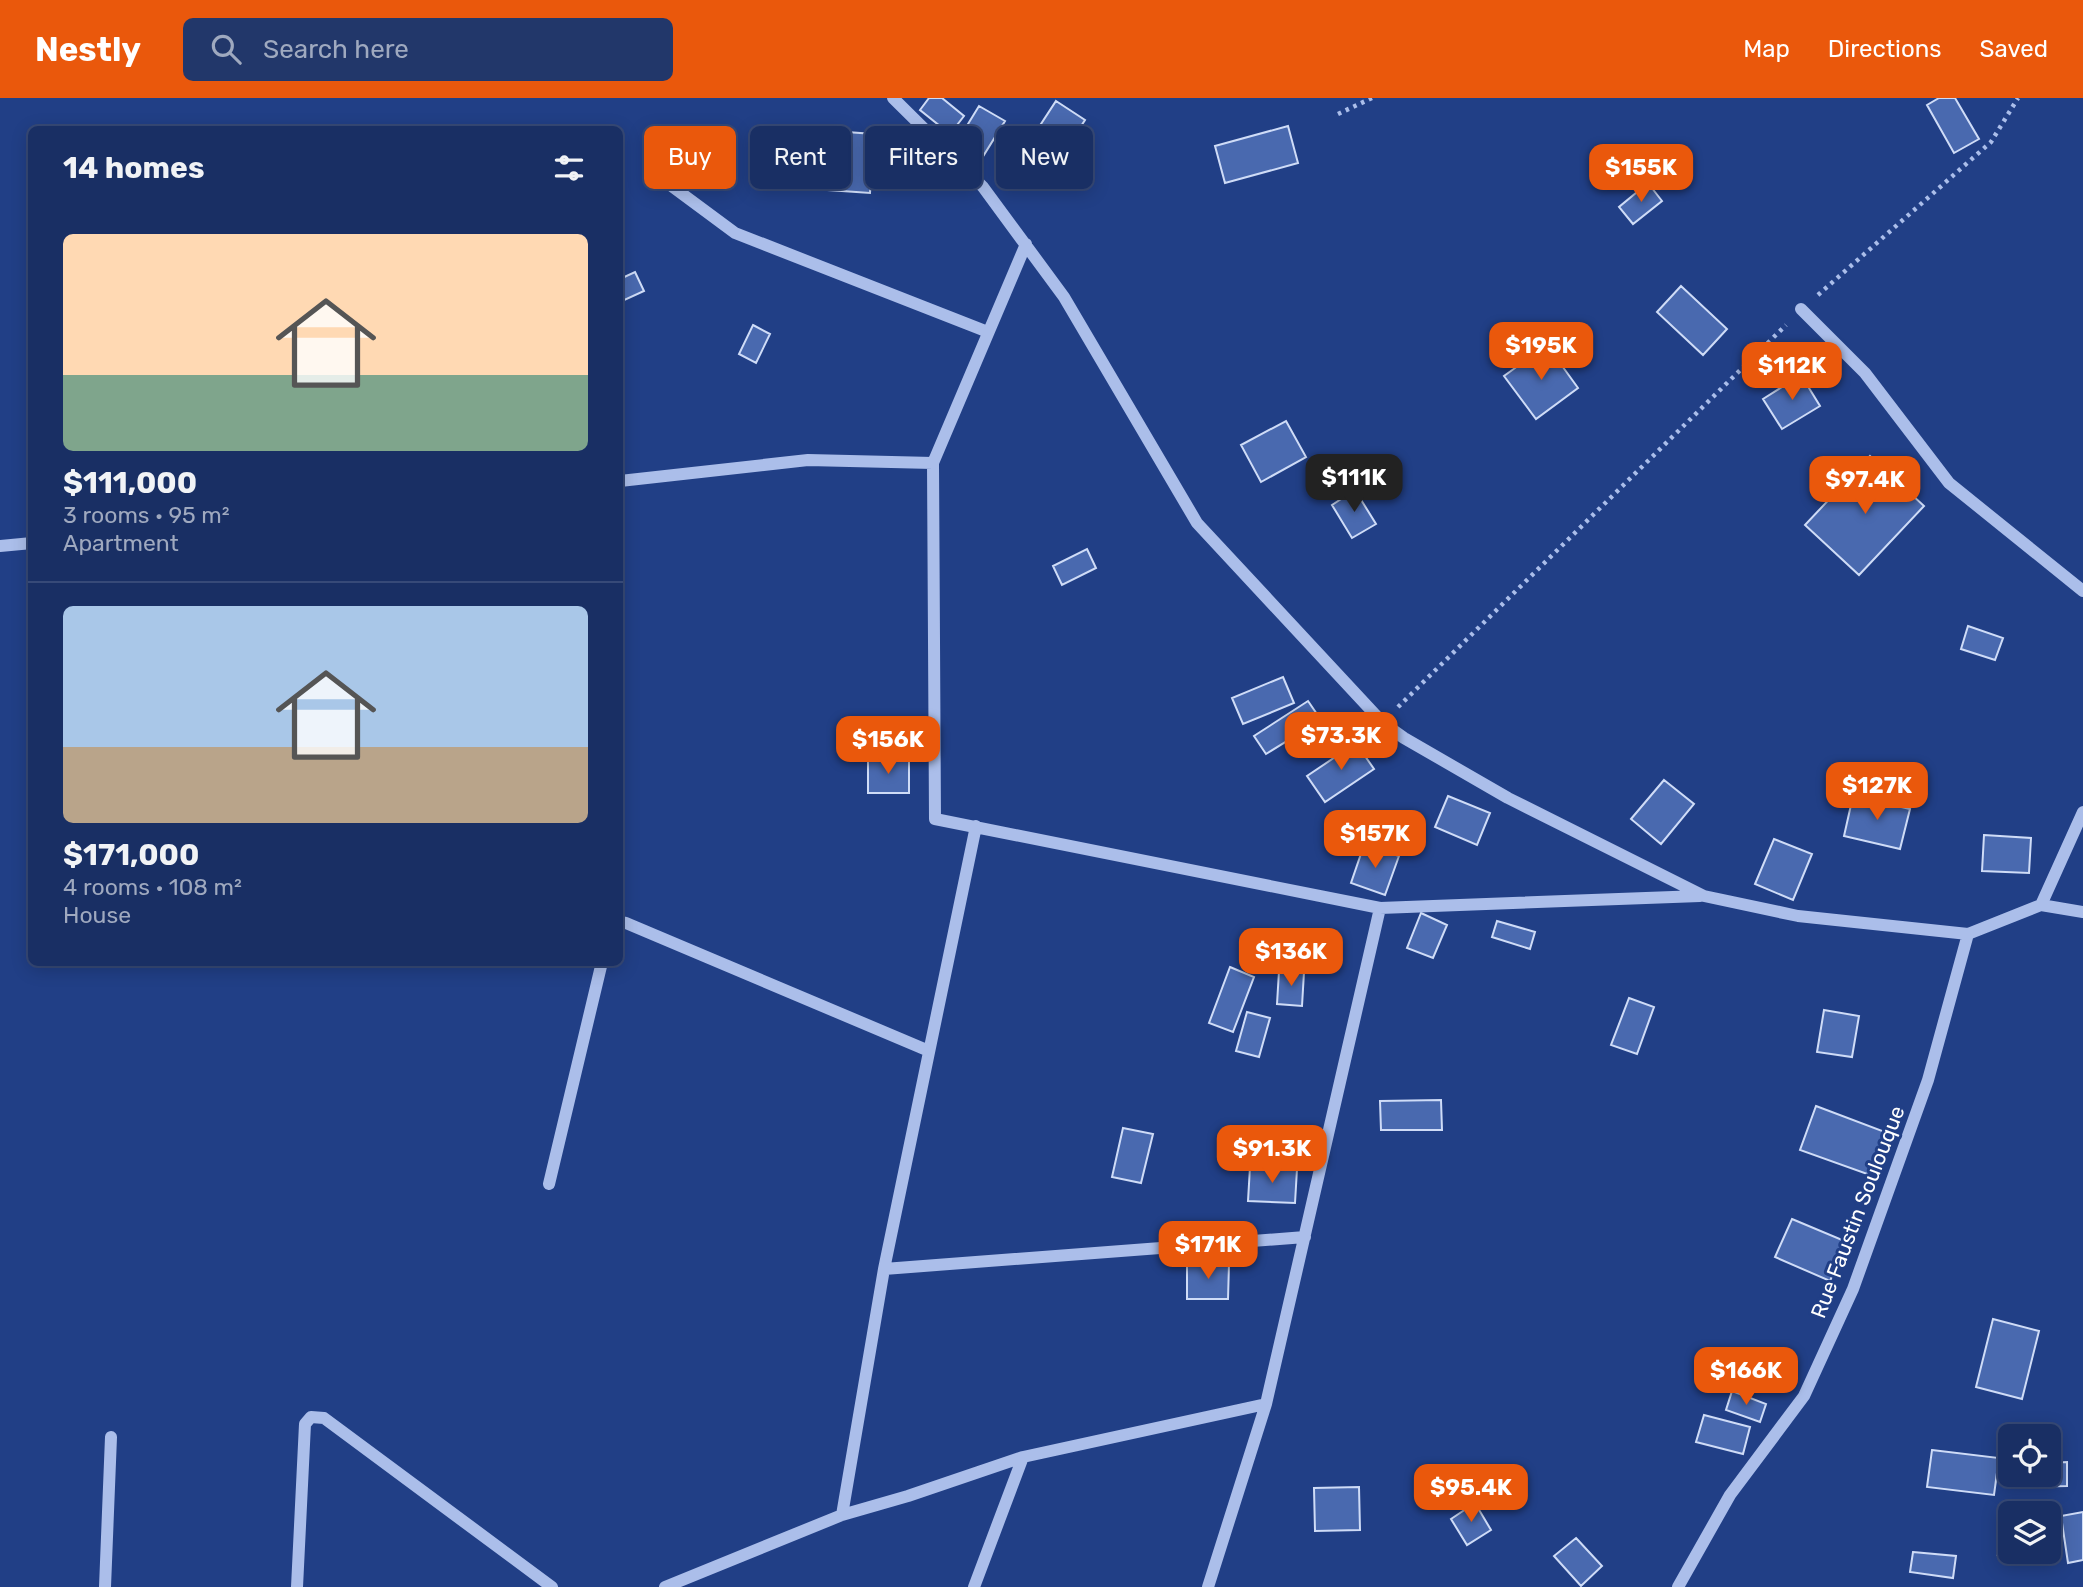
<!DOCTYPE html>
<meta charset="utf-8">
<style>
:root{--surface:#192f64;--page:#22376a;--text:#f1f3f6;--muted:#9fa9bf;--line:#374a78;--accent:#ea580c}
body{margin:0;font-family:Rubik,sans-serif;background:var(--page);color:var(--text);height:100vh;display:flex;flex-direction:column;font-size:26px;white-space:nowrap}
*{box-sizing:border-box;margin:0}
p{font-size:23px;color:var(--muted)}
.icon{flex:none;width:38px;height:38px;fill:none;stroke:currentColor;stroke-width:2;stroke-linecap:round;stroke-linejoin:round}
.map{position:relative;flex:1;overflow:hidden}
.panel{position:absolute;left:28px;top:28px;width:595px;height:840px;display:flex;flex-direction:column;background:var(--surface);border-radius:10px;box-shadow:0 4px 18px #0003,0 0 0 2px var(--line)}
.panel>*{flex:none}
.guide{position:absolute;left:644px;top:28px;width:665px;height:63px;display:flex;gap:14px}
.controls{position:absolute;left:1998px;top:1326px;display:grid;gap:14px}
.controls a{display:grid;place-items:center;width:63px;height:63px;border-radius:10px;background:var(--surface);box-shadow:0 4px 18px #0003,0 0 0 2px var(--line);font-size:35px}
.price{position:absolute;translate:-50% -60px;padding:0 16px;border-radius:14px;background:var(--accent);color:#fff;font-size:23px;line-height:46px;filter:drop-shadow(0 2px 4px #0008)}
.price::after{content:'';position:absolute;left:50%;top:42px;width:21px;height:16px;margin-left:-10px;background:inherit;clip-path:polygon(0 0,100% 0,50% 100%)}
.price.current{background:#222;color:#fff}
ul{padding:0;list-style:none}
li{display:grid;align-content:center;gap:14px;height:371px;padding:0 35px}
li+li{border-top:2px solid var(--line)}
li span{display:grid;place-items:center;height:217px;border-radius:10px;color:#555}
li>.icon{margin-inline-start:auto}
span .icon{width:126px;height:126px;fill:#fffc;stroke-width:1}
li b{font-size:30px}
h2{display:flex;justify-content:space-between;align-items:center;height:84px;padding:0 35px;font-size:30px}
.pill{padding:0 24px;border-radius:10px;background:var(--surface);box-shadow:0 4px 18px #0003,0 0 0 2px var(--line);font-size:24px;line-height:63px}
.pill.current{background:var(--accent);color:#fff}
header{display:flex;align-items:center;gap:42px;box-sizing:border-box;height:98px;padding:0 35px;background:var(--accent);color:#fff}
header strong{font-size:33px}
nav{display:flex;gap:38px;margin-inline-start:auto;font-size:24px}
.search{width:490px;height:63px;background:var(--page);display:flex;align-items:center;gap:18px;box-sizing:border-box;padding:0 24px;border-radius:10px;color:var(--muted);font-size:26px}
.map>svg:first-child{display:block}
.building{fill:#4969af;stroke:#cfdcf7;stroke-width:2}
.lines{fill:none;stroke-linecap:round;stroke-linejoin:round}
.path{stroke:#abbeea;stroke-width:4.5;stroke-dasharray:3.5 5;stroke-linecap:butt}
.minor{stroke:#abbeea;stroke-width:12}
.labels{text-anchor:middle;stroke-width:6;stroke-linejoin:round;paint-order:stroke}
.street-label{font-size:21px;fill:#fff;stroke:#213f86}
</style>
<header>
<strong>Nestly</strong>
<div class="search"><svg class="icon" aria-label="search" viewBox="0 0 24 24"><circle cx="10" cy="10" r="6"/><path d="M15 15l6 6"/></svg>Search here</div>
<nav><a>Map</a><a>Directions</a><a>Saved</a></nav>
</header>
<div class="map">
<svg width="2083" height="1489" viewBox="0 0 2083 1489">
<rect width="100%" height="100%" fill="#213f86"/>
<path class="building" d="M 929,0 L 942,0 L 964,18 L 950,36 L 920,12 Z
M 1939,0 L 1955,0 L 1979,41 L 1954,55 L 1927,7 Z
M 1056,3 L 1085,22 L 1068,48 L 1039,29 Z
M 979,8 L 1005,23 L 982,60 L 957,44 Z
M 1288,28 L 1298,65 L 1225,85 L 1215,48 Z
M 832,33 L 874,36 L 870,95 L 828,92 Z
M 1648,85 L 1662,103 L 1633,126 L 1619,109 Z
M 635,174 L 644,193 L 620,204 L 620,181 Z
M 1681,188 L 1727,231 L 1703,257 L 1657,214 Z
M 753,227 L 770,236 L 756,265 L 739,256 Z
M 1547,247 L 1578,290 L 1536,321 L 1504,278 Z
M 1801,277 L 1820,308 L 1782,331 L 1763,301 Z
M 1286,323 L 1306,359 L 1261,384 L 1241,347 Z
M 1870,358 L 1924,408 L 1859,477 L 1805,427 Z
M 1355,392 L 1376,426 L 1352,440 L 1332,407 Z
M 1087,451 L 1096,470 L 1062,487 L 1053,468 Z
M 1968,528 L 2003,540 L 1995,562 L 1961,551 Z
M 1283,579 L 1294,605 L 1243,626 L 1232,600 Z
M 1308,603 L 1321,622 L 1266,656 L 1254,638 Z
M 1356,645 L 1374,671 L 1325,704 L 1307,678 Z
M 868,660 L 909,660 L 909,695 L 868,695 Z
M 1664,682 L 1694,706 L 1661,746 L 1631,721 Z
M 1448,698 L 1490,715 L 1477,747 L 1435,729 Z
M 1853,698 L 1910,711 L 1900,751 L 1844,738 Z
M 1984,737 L 2031,740 L 2029,775 L 1982,773 Z
M 1774,741 L 1812,756 L 1793,802 L 1755,786 Z
M 1364,747 L 1399,758 L 1385,797 L 1351,785 Z
M 1421,815 L 1447,827 L 1433,860 L 1407,850 Z
M 1497,823 L 1535,834 L 1530,851 L 1492,839 Z
M 1230,869 L 1254,879 L 1233,934 L 1209,925 Z
M 1279,873 L 1304,874 L 1302,908 L 1277,906 Z
M 1629,900 L 1654,909 L 1637,956 L 1611,947 Z
M 1824,912 L 1859,918 L 1852,959 L 1817,954 Z
M 1247,914 L 1270,920 L 1259,959 L 1236,953 Z
M 1441,1002 L 1442,1032 L 1381,1032 L 1380,1003 Z
M 1816,1008 L 1885,1034 L 1870,1077 L 1800,1052 Z
M 1123,1030 L 1153,1036 L 1141,1085 L 1112,1079 Z
M 1250,1069 L 1297,1071 L 1295,1105 L 1248,1103 Z
M 1792,1121 L 1847,1144 L 1830,1183 L 1775,1159 Z
M 1187,1165 L 1229,1166 L 1228,1201 L 1187,1201 Z
M 1993,1221 L 2039,1233 L 2022,1301 L 1976,1289 Z
M 1732,1293 L 1766,1306 L 1760,1324 L 1726,1312 Z
M 1704,1317 L 1750,1329 L 1743,1356 L 1696,1344 Z
M 1932,1352 L 1999,1360 L 1994,1397 L 1927,1389 Z
M 2067,1364 L 2067,1388 L 2020,1389 L 2019,1377 L 2049,1377 L 2049,1365 Z
M 1359,1389 L 1360,1432 L 1315,1433 L 1314,1390 Z
M 1475,1405 L 1491,1432 L 1467,1447 L 1451,1421 Z
M 2083,1414 L 2083,1462 L 2068,1465 L 2061,1418 Z
M 1997,1421 L 2011,1421 L 2011,1454 L 2025,1454 L 2025,1457 L 1997,1457 Z
M 1576,1440 L 1602,1468 L 1581,1488 L 1554,1458 Z
M 1913,1454 L 1956,1458 L 1953,1480 L 1910,1474 Z"/>
<g class="lines">
<path class="path" d="M 1338,16 L 1372,0
M 1818,197 L 1991,44 L 2018,0
M 1398,609 L 1786,227"/>
<path class="minor" d="M 893,0 L 983,89 L 1064,199 L 1197,425 L 1383,625 L 1404,640 L 1508,700 L 1704,798 L 1798,818 L 1968,836
M 654,75 L 735,135 L 988,234
M 1026,146 L 933,365 L 935,721 L 1380,810 L 1700,798
M 1801,211 L 1865,275 L 1949,385 L 2083,493
M 620,383 L 808,362 L 933,365
M 0,448 L 32,445
M 2041,807 L 2083,714
M 2041,807 L 2083,814
M 620,824 L 626,825 L 929,953
M 549,1086 L 602,864
M 884,1171 L 1305,1139
M 842,1417 L 884,1171 L 976,728
M 105,1489 L 111,1339
M 297,1489 L 305,1326 L 311,1319 L 324,1320 L 552,1489
M 665,1489 L 842,1417 L 908,1398 L 1023,1359 L 1266,1306
M 974,1489 L 1023,1359
M 1208,1489 L 1266,1306 L 1380,810
M 1678,1489 L 1730,1397 L 1804,1298 L 1853,1191 L 1928,982 L 1968,836 L 2041,807"/>
</g>
<g class="labels">
<g class="street-label">
<text transform="translate(1858 1114) rotate(-69)" y="7">Rue Faustin Soulouque</text>
</g>
</g>
</svg>
<div class="controls">
<a><svg class="icon" aria-label="locate" viewBox="0 0 24 24"><circle cx="12" cy="12" r="6"/><path d="M12 2v4M12 18v4M2 12h4M18 12h4"/></svg></a>
<a><svg class="icon" aria-label="layers" viewBox="0 0 24 24"><path d="M12 4l9 5-9 5-9-5zM3 14l9 5 9-5"/></svg></a>
</div>
<b class="price" style="left:1641px;top:106px">$155K</b>
<b class="price" style="left:1541px;top:284px">$195K</b>
<b class="price" style="left:1792px;top:304px">$112K</b>
<b class="price current" style="left:1354px;top:416px">$111K</b>
<b class="price" style="left:1865px;top:418px">$97.4K</b>
<b class="price" style="left:1341px;top:674px">$73.3K</b>
<b class="price" style="left:888px;top:678px">$156K</b>
<b class="price" style="left:1877px;top:724px">$127K</b>
<b class="price" style="left:1375px;top:772px">$157K</b>
<b class="price" style="left:1291px;top:890px">$136K</b>
<b class="price" style="left:1272px;top:1087px">$91.3K</b>
<b class="price" style="left:1208px;top:1183px">$171K</b>
<b class="price" style="left:1746px;top:1309px">$166K</b>
<b class="price" style="left:1471px;top:1426px">$95.4K</b>
<div class="guide">
<a class="pill current">Buy</a>
<a class="pill">Rent</a>
<a class="pill">Filters</a>
<a class="pill">New</a>
</div>
<section class="panel">
<h2>14 homes<svg class="icon" aria-label="filters" viewBox="0 0 24 24"><path d="M4 7h16M4 17h16"/><circle cx="9" cy="7" r="2"/><circle cx="15" cy="17" r="2"/></svg></h2>
<ul>
<li><span style="background:linear-gradient(#ffd9b3 65%,#7fa58c 0)"><svg class="icon" aria-label="home" viewBox="0 0 24 24"><path d="M3 11l9-7 9 7M6 9v11h12V9"/></svg></span><div><b>$111,000</b><p>3 rooms · 95 m²</p><p>Apartment</p></div></li>
<li><span style="background:linear-gradient(#a9c7e8 65%,#b9a48a 0)"><svg class="icon" aria-label="home" viewBox="0 0 24 24"><path d="M3 11l9-7 9 7M6 9v11h12V9"/></svg></span><div><b>$171,000</b><p>4 rooms · 108 m²</p><p>House</p></div></li>
</ul>
</section>
</div>
